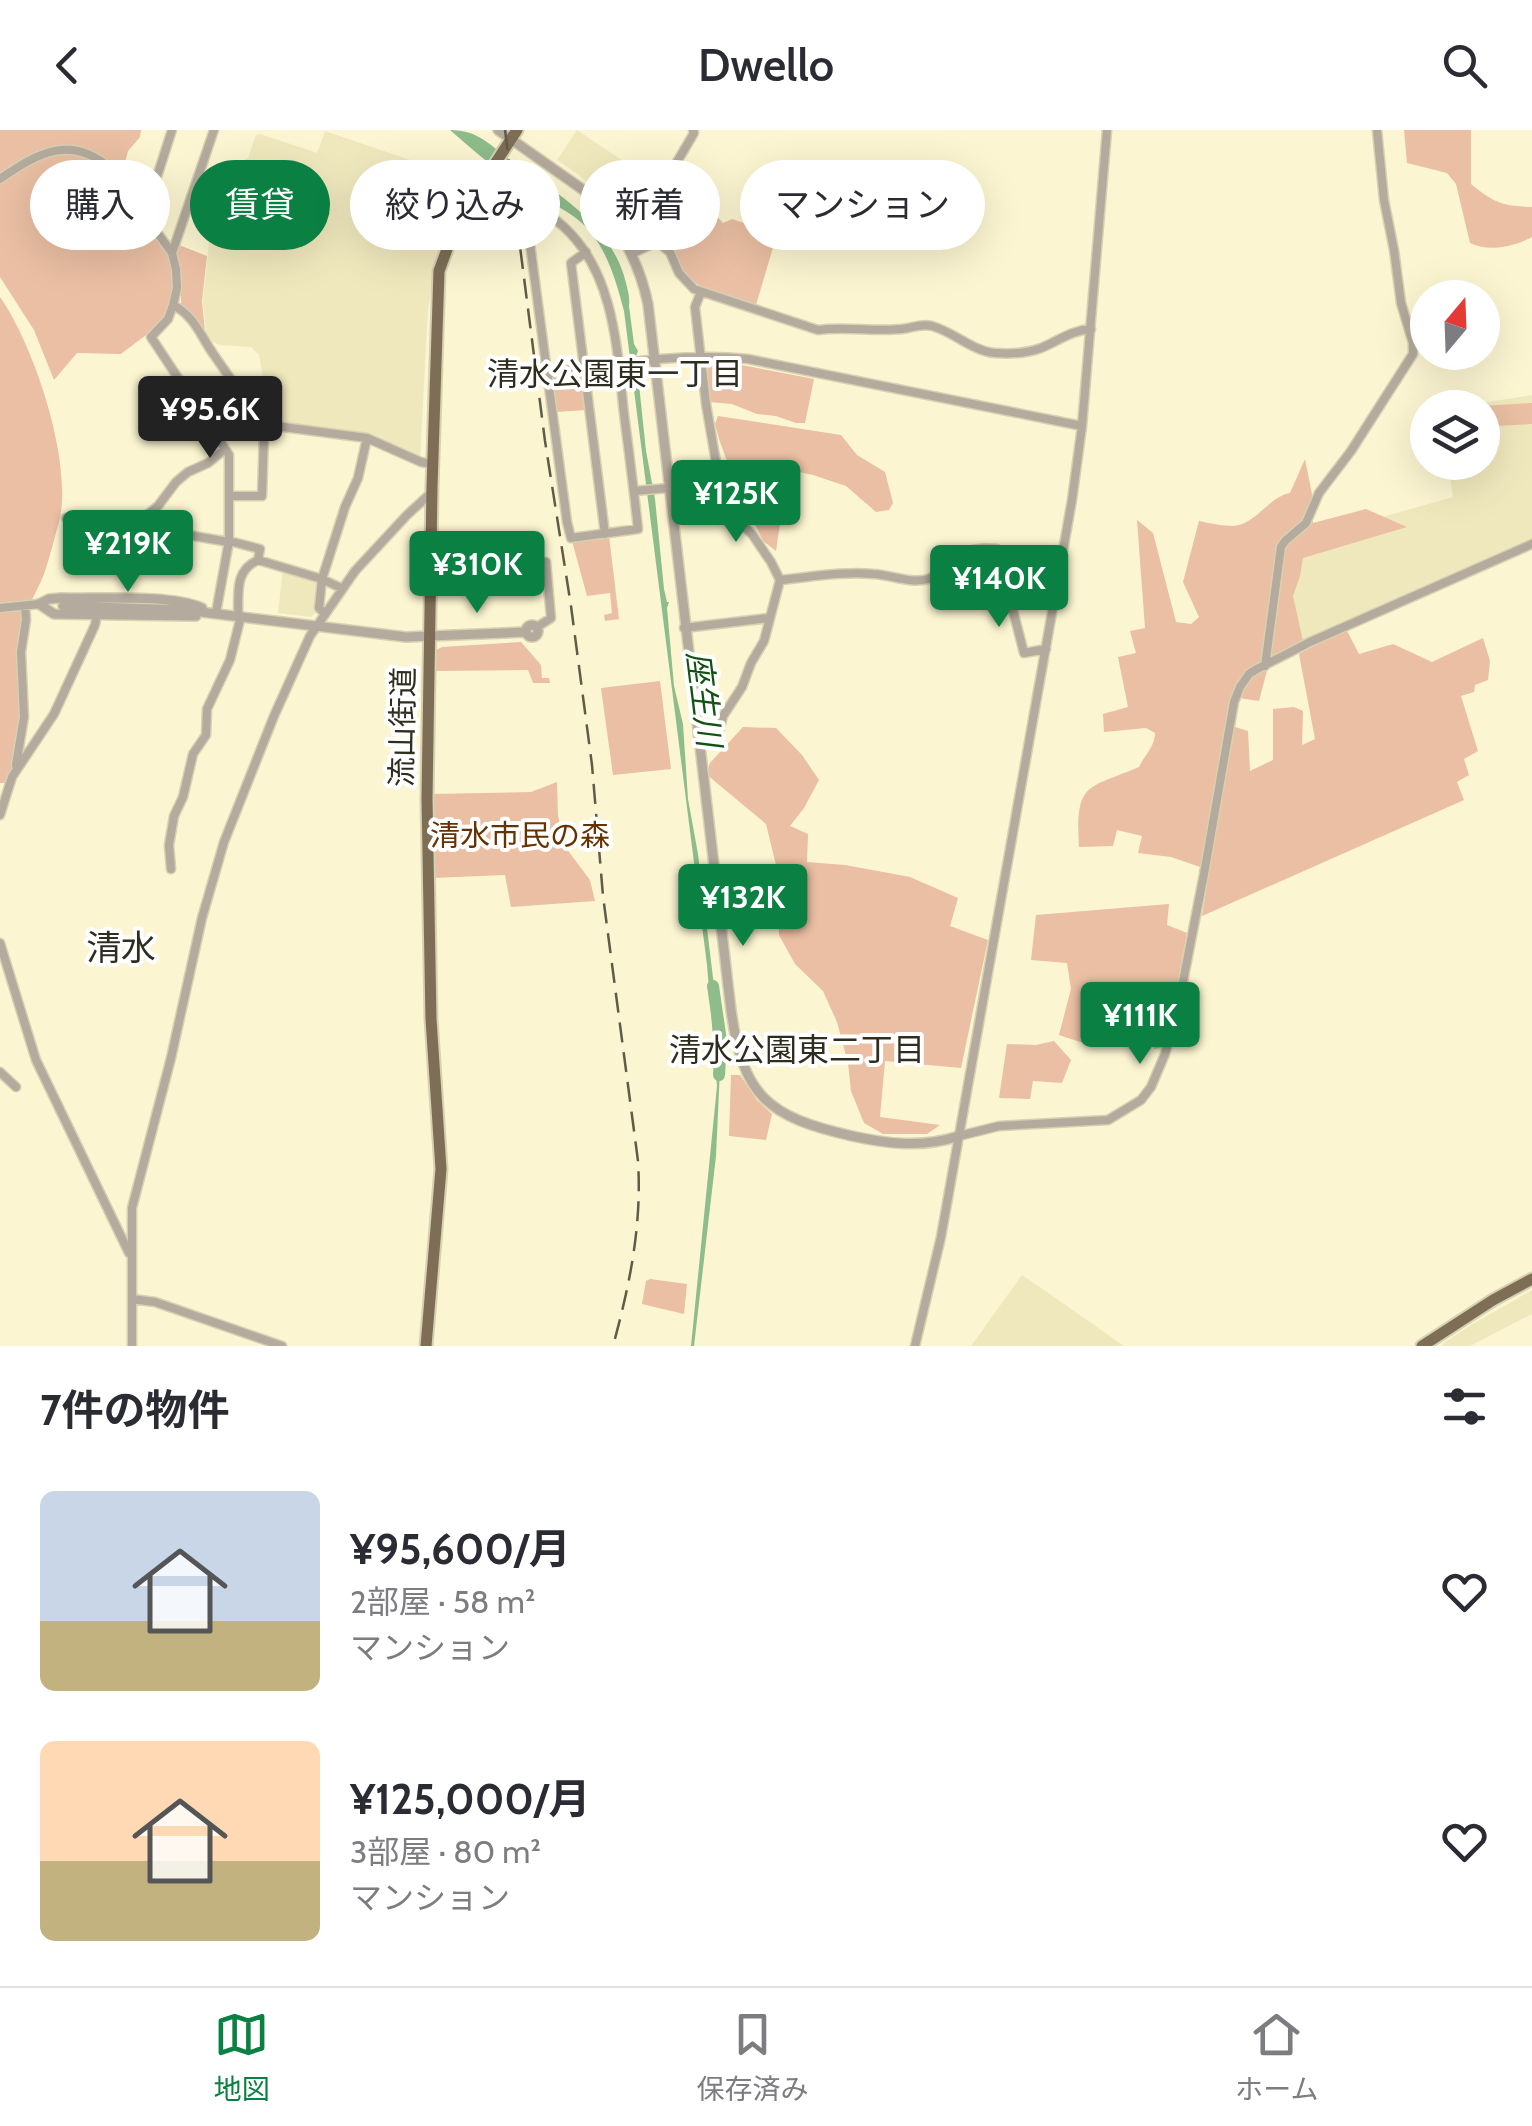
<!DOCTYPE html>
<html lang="ja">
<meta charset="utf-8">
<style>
:root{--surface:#fff;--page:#f7f7f7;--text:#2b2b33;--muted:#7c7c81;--line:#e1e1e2;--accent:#0b8043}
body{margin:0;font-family:Cabin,"Noto Sans JP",sans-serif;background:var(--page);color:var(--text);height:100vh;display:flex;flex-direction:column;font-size:38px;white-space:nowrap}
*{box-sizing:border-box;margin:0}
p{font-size:32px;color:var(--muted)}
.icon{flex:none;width:55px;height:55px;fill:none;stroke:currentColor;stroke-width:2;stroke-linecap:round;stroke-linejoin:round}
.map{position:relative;height:1216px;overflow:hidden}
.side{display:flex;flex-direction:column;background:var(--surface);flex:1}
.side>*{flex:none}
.hud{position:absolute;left:30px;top:30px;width:1000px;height:90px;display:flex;gap:20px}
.needle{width:65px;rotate:19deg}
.buttons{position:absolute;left:1410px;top:150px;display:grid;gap:20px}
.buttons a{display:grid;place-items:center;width:90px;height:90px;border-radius:50%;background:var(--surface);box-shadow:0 10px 40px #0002;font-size:50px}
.price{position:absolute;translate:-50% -85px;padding:0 22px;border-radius:10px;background:var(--accent);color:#fff;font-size:32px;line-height:65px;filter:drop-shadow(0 2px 5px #0008)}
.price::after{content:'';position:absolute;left:50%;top:60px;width:30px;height:22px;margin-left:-15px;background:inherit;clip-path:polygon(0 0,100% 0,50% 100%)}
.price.selected{background:#222;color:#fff}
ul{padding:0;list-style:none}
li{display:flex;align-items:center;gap:30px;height:250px;padding:0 40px}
li span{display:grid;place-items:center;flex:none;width:280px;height:200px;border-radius:15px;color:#555}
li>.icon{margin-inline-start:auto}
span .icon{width:120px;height:120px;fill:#fffc;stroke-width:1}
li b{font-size:42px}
h2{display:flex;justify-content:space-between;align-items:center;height:120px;padding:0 40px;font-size:42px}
.pill{padding:0 35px;border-radius:45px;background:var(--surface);box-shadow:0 10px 40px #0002;font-size:35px;line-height:90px}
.pill.selected{background:var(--accent);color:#fff}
header{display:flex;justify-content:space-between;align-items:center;height:130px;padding:0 40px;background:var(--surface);font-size:45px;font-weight:600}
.tab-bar{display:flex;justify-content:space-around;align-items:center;height:140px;border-top:2px solid var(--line);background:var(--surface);font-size:28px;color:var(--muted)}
.tab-bar a{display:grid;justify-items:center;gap:5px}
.tab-bar .selected{color:var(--accent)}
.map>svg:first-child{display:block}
.built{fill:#f0e8bd}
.green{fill:#eabfa3}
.water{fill:#8ebc8b}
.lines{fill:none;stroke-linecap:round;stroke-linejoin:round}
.river{stroke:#8ebc8b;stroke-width:12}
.minor-casing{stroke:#d6d1b1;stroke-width:11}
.tertiary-casing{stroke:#d6d1b1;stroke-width:12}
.primary-casing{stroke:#d6d1b1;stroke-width:15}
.minor{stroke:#b4aa9d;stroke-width:8}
.tertiary{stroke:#b4aa9d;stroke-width:9}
.primary{stroke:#7e6e56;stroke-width:11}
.rail{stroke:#5e5b48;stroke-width:2.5;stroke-dasharray:20 10;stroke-linecap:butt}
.labels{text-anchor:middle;stroke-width:8;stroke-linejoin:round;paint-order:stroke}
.street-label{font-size:30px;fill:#2f2d1f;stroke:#fff}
.park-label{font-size:30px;fill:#663202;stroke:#fff}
.neighbourhood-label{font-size:32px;fill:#2f2d1f;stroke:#fff}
.water-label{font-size:32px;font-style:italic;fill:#125212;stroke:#fff}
.quarter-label{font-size:35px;fill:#2f2d1f;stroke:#fff}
</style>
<header><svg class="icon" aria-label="back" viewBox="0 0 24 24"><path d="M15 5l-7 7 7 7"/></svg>Dwello<svg class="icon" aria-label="search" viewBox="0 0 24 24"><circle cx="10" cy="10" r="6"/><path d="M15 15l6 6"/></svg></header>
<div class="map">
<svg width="1532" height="1216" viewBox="0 0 1532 1216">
<rect width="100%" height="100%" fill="#fbf5d1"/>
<path class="built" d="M 577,0 L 647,47 L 632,70 L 650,82 L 651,110 L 644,114 L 636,112 L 606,70 L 579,45 L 557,30 Z
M 325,1 L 422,34 L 433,41 L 440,51 L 439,89 L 448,98 L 435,137 L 428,180 L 420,329 L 363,305 L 270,294 L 271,259 L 263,248 L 259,225 L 251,217 L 220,215 L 211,211 L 206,201 L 203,171 L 209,112 L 224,61 L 238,33 L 248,28 L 256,5 L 260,4 L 317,23 Z
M 1532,265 L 1532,409 L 1272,529 L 1287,414 L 1453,367 L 1448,333 L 1482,332 L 1482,278 L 1456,277 Z
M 283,439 L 317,450 L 319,454 L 317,482 L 311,487 L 278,483 Z
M 1022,1145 L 1057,1169 L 1124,1216 L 971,1216 Z
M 1532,1160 L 1532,1184 L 1470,1216 L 1443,1216 L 1442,1214 L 1471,1195 Z"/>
<path class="green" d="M 0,0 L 141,0 L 140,7 L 128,21 L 119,56 C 147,93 203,148 158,194 C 148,205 133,214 121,224 L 77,223 L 54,250 L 34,200 L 0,147 Z
M 1404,0 L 1471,0 L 1471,54 C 1494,73 1503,76 1532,77 L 1532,107 C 1513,117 1488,122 1470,113 L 1456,54 L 1447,43 L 1407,33 Z
M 688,55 L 723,93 L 732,89 L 777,104 L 756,175 C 730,167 699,163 682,140 C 673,127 671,118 659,105 L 658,82 L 661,68 Z
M 179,115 L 207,126 L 202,171 L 205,201 L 187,179 L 181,176 L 181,144 L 175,125 Z
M 0,167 C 34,215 74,334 59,392 C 54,409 50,427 44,444 C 37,462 24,481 21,501 C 19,515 22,532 22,547 C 23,583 20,618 9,653 L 0,653 Z
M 707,233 L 731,233 L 814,249 L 805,293 L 796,293 L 776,286 L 757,284 L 732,274 L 709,272 Z
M 580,242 L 583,244 L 587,280 L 555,282 L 551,249 L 555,245 Z
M 1532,273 L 1532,294 L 1483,297 L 1482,278 L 1466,277 Z
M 718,286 L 841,305 L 857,325 L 885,342 L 893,373 L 889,380 L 876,382 L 846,356 L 813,345 L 785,339 L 777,351 L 781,387 L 776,421 L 763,411 L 735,353 L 719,309 L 715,294 Z
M 1305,329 L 1313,369 L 1313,393 L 1366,379 L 1407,397 L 1303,428 L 1300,446 L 1293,466 L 1303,511 L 1270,529 L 1259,571 L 1239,568 L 1235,597 L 1248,601 L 1250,641 L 1273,630 L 1273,579 L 1294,577 L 1303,581 L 1302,615 L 1315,609 L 1299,524 L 1346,499 L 1359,524 L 1393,514 L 1432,532 L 1483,508 L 1490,531 L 1488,550 L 1475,555 L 1474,562 L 1461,566 L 1478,621 L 1464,629 L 1469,645 L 1457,652 L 1464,670 L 1202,786 L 1209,740 L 1171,727 L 1138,723 L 1142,706 L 1117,700 L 1113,716 L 1079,717 C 1075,651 1088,659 1139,637 C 1145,625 1155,616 1155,603 L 1146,598 L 1104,602 L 1103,584 L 1128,577 L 1118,527 L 1136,523 L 1130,501 L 1145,498 L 1137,390 L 1153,403 L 1176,492 L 1191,494 L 1199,487 L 1183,452 L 1199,391 C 1209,393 1222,396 1233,396 C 1257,394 1268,367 1290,363 Z
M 609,406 L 619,489 L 605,491 L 604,485 L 612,483 L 610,463 L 587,466 L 572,411 Z
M 521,512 L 541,535 L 542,548 L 549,548 L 550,553 L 533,553 L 528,540 L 435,541 L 436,520 L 442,517 Z
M 660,551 L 671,639 L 613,645 L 601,558 Z
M 743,597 L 776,598 L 802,625 L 819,650 L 804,678 L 790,696 L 808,704 L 807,732 L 845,735 L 910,747 L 958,768 L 950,796 L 988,810 L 961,938 L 885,931 L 880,987 L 940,995 L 927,1004 L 883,1004 L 864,993 L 851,961 L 848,933 L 837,892 L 823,861 L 795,834 L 779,805 L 776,735 L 766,694 L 706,644 L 710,633 Z
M 557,652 L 558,686 L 566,718 L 590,750 L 595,771 L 511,777 L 505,745 L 432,748 L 431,664 L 531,662 Z
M 1169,774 L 1167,795 L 1187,803 L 1170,893 L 1161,918 L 1154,919 L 1157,890 L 1116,879 L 1109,917 L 1098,915 L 1102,891 L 1091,889 L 1086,914 L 1059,905 L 1071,859 L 1067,833 L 1031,830 L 1036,785 Z
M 1054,911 L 1071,930 L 1062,953 L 1033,951 L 1030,969 L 999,968 L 1007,914 L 1036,915 Z
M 731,945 L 740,945 L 757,970 L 772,984 L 766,1010 L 729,1006 Z
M 650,1149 L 687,1154 L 684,1184 L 642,1174 L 646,1151 Z"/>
<path class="water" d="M 450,0 C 481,0 492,18 517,35 C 561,65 613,98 626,153 C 628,161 630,167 629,176 L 634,214 L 638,221 L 636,226 L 646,321 L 655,369 L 664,459 L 667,472 L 669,472 L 667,478 L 674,556 L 683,594 L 688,669 L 698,724 L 714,856 L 720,939 L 716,1026 L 694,1216 L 691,1216 L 717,956 L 707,835 L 624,181 C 615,147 604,107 573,86 C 558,75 540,68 525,59 C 498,42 474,21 450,0 Z"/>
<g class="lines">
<path class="river" d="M 713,856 L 721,911 L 719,945"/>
<g class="minor-casing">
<path id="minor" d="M 693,0 L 694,3 L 664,54 L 655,78 L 657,112 L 670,122 L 679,143 L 694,159 L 818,200 C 846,196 874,202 902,199 C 913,198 921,193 932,196 C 954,202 972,221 995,223 C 1009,224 1028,223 1041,218 C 1058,211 1072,200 1091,199
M 0,49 C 37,23 72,3 112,40 L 172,123 L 176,139 L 177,158 L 173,175 L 168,189 L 151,207 L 229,325 L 229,411 L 216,483
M 533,76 C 544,80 554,88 564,97 C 615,144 617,220 624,284 C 629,322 634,361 638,399 L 571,408 L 567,392 L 526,84 L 528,78 Z
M 145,84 L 172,0
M 457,92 L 478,102 L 528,95
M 586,122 L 571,133 L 605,404
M 172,123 L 214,0
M 633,123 L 657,112
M 173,175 C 195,186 201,207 214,225 C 230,248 246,271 262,293 L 264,303 L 262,366 L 229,366
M 548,243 C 614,234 682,222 748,229 L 1082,296
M 207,291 L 242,265
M 283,297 L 367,308
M 634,361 L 669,358
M 66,388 L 132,397 L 158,376 L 176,352 L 188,342 L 208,333 L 225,319
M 141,388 L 176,403 L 229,412
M 229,411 L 260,419 L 258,430
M 780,450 C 811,447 843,441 874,444 C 891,445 911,454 928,449 C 958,440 952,414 997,419 L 1024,523 L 1046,519
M 0,478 L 39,474
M 324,483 L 319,478 L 322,449 L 345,377 L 358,348 L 367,308 L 421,332 L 432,334
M 238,485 C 239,463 234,441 258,430 L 322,449 L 341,458
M 537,497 L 551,488 L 546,432
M 684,498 L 769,488
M 1265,536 L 1281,417 L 1285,411 L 1306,393 L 1319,363 L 1351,321 L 1413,224 L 1413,213 L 1401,173 L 1394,120 L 1384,70 L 1377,0
M 698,605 L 719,602 L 723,586 L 742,557 L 751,533 L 764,511 L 780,450 L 771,432 L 752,404 L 735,388 L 728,371 L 726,352 L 716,332 L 706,274 L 695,177 L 701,162
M 16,635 L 24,587 L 21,522 L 26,490 L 25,476
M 0,685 L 12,647 L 54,584 L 95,495 L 97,485
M 171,739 L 169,715 L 174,686 L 183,667 L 193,624 L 206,605 L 207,579 L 230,530 L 241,486
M 0,813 L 36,930 L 129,1123
M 0,942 L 16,957
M 959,1006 L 999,996 L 1108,990 L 1141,970 L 1151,957 L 1165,924 L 1179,872 L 1204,744 L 1234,572 L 1240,557 L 1249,544 L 1257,539 L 1310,512 L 1532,414
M 132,1169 L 155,1172 L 282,1216
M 132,1216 L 132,1078 L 171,928 L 202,788 L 224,712 L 274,586 L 310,506 L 355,441 L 407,385 L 431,363
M 915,1216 L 941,1107 L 1072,370 L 1082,296 L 1107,0"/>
</g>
<g class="tertiary-casing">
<path id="tertiary" d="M 498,0 L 582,59 C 617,92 638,127 648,174 L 731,880 C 743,967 768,987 852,1006 C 888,1014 923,1018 959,1006
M 39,474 L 54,484 L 196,486
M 39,474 L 49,469 L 61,468 C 97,469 171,464 202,478
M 63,476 L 185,480 L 406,507 L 526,502
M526 501a6 6 0 1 1 12 0a6 6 0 1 1-12 0Z"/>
</g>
<g class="primary-casing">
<path id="primary" d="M 426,1216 L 441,1039 L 431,889 L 427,669 L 432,357 L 439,141 L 457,92 L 517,0
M 1422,1216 L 1493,1170 L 1532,1149"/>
</g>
<use href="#minor" class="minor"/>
<use href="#tertiary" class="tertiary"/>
<use href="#primary" class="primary"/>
<path class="rail" d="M 505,0 L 545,311 L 571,476 L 592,635 L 603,766 L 638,1031 C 642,1095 630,1154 613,1216"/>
</g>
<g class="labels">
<g class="street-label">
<text transform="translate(403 597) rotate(-89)" y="10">流山街道</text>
</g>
<g class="park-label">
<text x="520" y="716">清水市民の森</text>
</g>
<g class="neighbourhood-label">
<text x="615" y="255">清水公園東一丁目</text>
<text x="797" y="931">清水公園東二丁目</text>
</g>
<g class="water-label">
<text transform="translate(704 569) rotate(83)" y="11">座生川</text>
</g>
<g class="quarter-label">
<text x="121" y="830">清水</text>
</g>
</g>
</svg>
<div class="buttons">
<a><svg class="needle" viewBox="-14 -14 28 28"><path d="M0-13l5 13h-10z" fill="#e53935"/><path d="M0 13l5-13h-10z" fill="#7c7c81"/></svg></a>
<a><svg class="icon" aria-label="layers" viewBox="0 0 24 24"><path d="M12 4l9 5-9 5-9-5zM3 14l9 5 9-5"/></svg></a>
</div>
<b class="price selected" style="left:210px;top:331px">¥95.6K</b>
<b class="price" style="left:736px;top:415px">¥125K</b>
<b class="price" style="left:128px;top:465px">¥219K</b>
<b class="price" style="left:477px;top:486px">¥310K</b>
<b class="price" style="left:999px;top:500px">¥140K</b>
<b class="price" style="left:743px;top:819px">¥132K</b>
<b class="price" style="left:1140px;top:937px">¥111K</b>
<div class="hud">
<a class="pill">購入</a>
<a class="pill selected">賃貸</a>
<a class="pill">絞り込み</a>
<a class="pill">新着</a>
<a class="pill">マンション</a>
</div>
</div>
<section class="side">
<h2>7件の物件<svg class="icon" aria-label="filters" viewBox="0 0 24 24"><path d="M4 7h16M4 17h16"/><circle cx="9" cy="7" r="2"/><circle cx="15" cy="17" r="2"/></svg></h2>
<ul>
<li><span style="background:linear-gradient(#c9d6e8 65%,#c2b280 0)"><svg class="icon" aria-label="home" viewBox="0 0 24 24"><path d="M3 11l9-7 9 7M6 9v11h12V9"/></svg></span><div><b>¥95,600/月</b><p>2部屋 · 58 m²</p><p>マンション</p></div><svg class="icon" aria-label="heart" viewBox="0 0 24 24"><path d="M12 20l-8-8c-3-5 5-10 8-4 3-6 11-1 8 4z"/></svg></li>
<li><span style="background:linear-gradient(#ffd9b3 60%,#c2b280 0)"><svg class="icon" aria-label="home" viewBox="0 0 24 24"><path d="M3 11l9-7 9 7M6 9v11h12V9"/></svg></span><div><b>¥125,000/月</b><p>3部屋 · 80 m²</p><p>マンション</p></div><svg class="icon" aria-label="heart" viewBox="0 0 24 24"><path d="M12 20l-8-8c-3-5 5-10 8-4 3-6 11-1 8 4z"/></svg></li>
</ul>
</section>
<nav class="tab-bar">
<a class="selected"><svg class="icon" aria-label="map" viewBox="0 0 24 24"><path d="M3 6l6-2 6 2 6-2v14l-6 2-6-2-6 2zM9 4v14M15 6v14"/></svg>地図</a>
<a><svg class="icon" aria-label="saved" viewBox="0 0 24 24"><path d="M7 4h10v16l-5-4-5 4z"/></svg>保存済み</a>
<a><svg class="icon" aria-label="home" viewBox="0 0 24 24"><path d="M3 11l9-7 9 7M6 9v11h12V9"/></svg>ホーム</a>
</nav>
